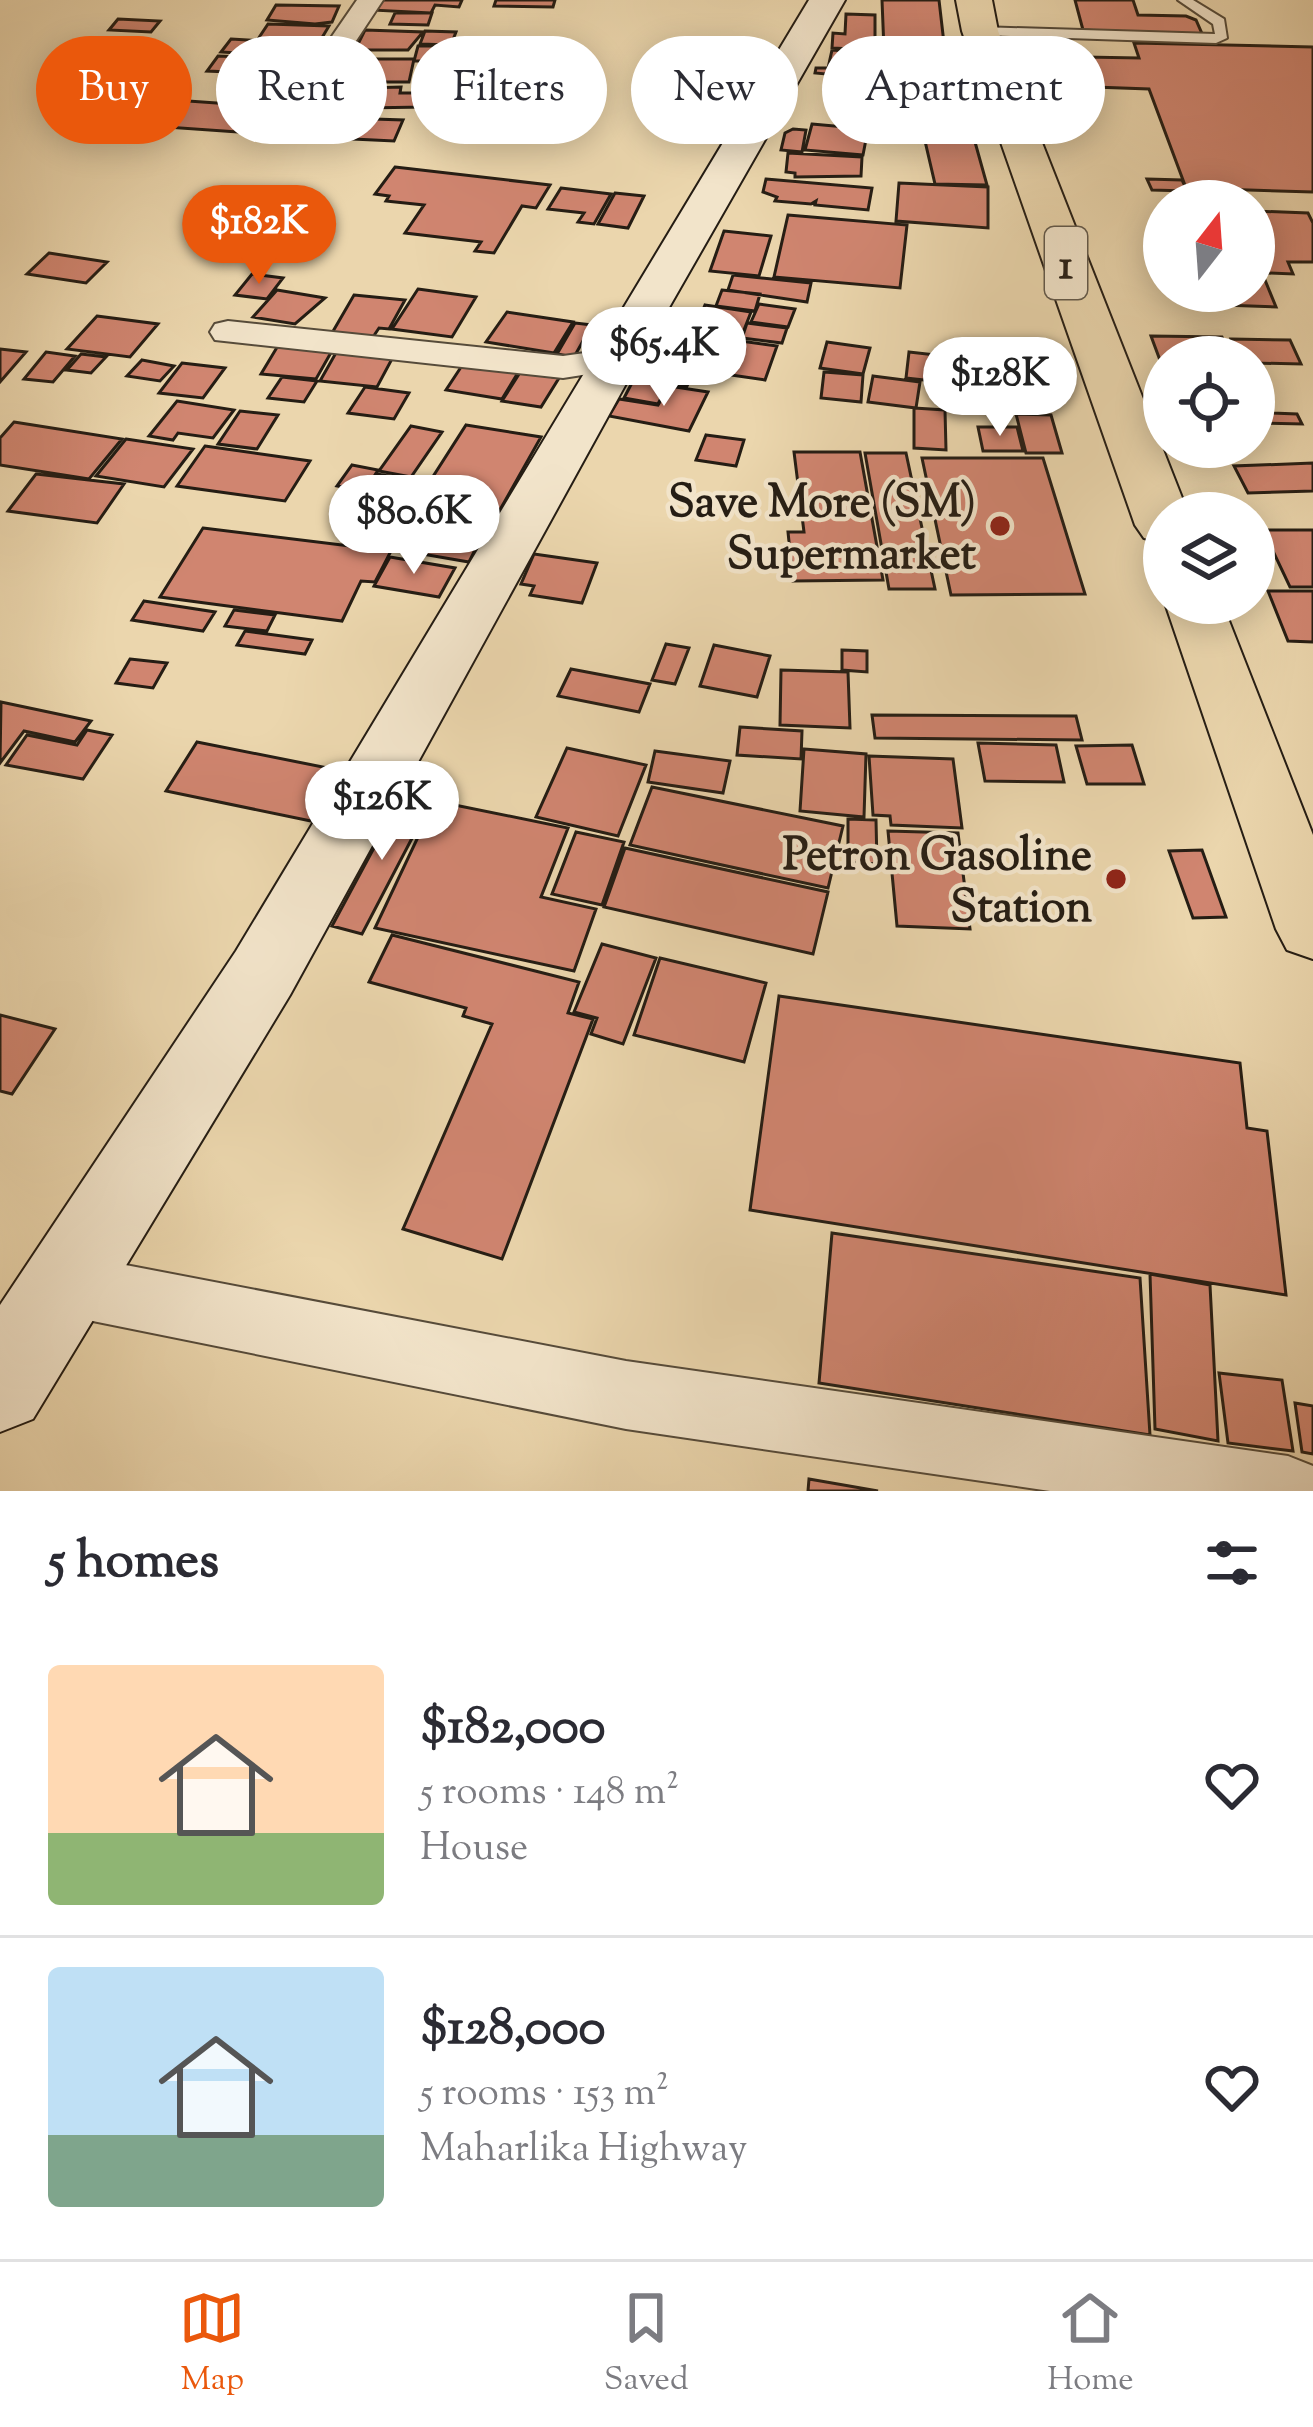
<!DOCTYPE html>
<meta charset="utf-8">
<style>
:root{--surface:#fff;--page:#f7f7f7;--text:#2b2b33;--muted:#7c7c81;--line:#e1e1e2;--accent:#ea580c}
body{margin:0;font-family:"Sorts Mill Goudy",serif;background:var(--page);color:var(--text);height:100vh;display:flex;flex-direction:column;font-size:45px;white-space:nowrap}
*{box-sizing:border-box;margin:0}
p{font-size:39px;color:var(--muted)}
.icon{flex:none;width:66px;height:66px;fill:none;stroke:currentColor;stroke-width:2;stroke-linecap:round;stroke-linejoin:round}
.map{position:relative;height:1491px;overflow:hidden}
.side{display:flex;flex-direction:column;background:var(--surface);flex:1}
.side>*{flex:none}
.hud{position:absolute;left:36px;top:36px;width:1242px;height:108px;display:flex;gap:24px}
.needle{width:78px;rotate:17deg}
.buttons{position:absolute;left:1143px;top:180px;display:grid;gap:24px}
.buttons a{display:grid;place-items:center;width:132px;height:132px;border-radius:50%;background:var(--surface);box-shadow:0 6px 30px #0003;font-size:60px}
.price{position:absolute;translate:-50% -102px;padding:0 27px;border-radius:42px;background:#fff;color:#222;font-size:39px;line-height:78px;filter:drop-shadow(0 3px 6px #0008)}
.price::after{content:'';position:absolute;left:50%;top:72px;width:36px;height:27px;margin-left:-18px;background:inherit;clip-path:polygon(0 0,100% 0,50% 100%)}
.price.current{background:var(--accent);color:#fff}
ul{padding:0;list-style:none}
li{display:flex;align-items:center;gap:36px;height:300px;padding:0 48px}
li+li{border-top:3px solid var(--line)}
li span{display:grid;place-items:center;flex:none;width:336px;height:240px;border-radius:12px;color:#555}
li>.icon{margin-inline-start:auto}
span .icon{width:144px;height:144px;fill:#fffc;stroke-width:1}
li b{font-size:51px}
h2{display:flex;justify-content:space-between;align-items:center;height:144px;padding:0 48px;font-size:51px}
.tag{padding:0 42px;border-radius:54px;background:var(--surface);box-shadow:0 6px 30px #0003;font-size:42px;line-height:108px}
.tag.current{background:var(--accent);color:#fff}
.tabs{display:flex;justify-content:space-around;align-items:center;height:168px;border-top:3px solid var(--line);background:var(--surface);font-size:33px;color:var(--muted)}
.tabs a{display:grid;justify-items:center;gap:6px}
.tabs .current{color:var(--accent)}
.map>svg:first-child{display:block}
.building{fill:#d08570;stroke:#251d14;stroke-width:3}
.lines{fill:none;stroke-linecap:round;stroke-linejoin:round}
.lane-casing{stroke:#564b3a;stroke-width:4}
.street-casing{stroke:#564b3a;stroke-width:4}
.secondary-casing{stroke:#251d14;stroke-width:4}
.primary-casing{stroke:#251d14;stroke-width:4}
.lane{fill:#f2e4ca;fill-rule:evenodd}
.street{fill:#f2e4ca;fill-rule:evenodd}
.secondary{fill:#f2e4ca;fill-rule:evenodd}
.primary{fill:#ebd6ad;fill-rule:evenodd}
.poi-dot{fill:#8f2418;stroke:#f2e4ca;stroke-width:4.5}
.labels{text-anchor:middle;stroke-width:9;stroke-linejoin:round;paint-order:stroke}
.shield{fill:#f2e4ca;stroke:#62594b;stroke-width:3}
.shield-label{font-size:42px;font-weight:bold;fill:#251d14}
.poi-label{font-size:45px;font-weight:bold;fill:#251d14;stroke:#f2e4ca;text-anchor:end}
</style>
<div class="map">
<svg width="1313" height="1491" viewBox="0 0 1313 1491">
<rect width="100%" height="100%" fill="#ebd6ad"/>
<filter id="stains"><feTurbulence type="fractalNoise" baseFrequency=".00167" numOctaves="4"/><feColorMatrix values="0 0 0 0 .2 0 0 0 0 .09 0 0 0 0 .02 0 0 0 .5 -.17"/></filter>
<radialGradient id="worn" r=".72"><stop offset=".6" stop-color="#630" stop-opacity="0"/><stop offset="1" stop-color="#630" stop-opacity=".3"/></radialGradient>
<path class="building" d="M 377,0 L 462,0 L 459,7 L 435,5 L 431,13 L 371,10 Z
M 496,0 L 555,0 L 553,7 L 494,6 Z
M 882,0 L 939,0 L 945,52 L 884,50 Z
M 1075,0 L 1133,0 L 1138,15 L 1186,16 L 1196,20 L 1203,36 L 1083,30 Z
M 276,5 L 339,6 L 332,22 L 315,24 L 267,20 Z
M 395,13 L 432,13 L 428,25 L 390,24 Z
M 846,14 L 875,15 L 875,50 L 832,48 L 833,33 L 845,34 Z
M 118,19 L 160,21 L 151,32 L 109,30 Z
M 268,24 L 329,26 L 320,41 L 258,39 Z
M 365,30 L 423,32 L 408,50 L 355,50 Z
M 425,31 L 456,32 L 451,45 L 420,44 Z
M 231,39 L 263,41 L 253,54 L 221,52 Z
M 266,40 L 336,42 L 329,55 L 258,53 Z
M 1134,43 L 1313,47 L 1313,192 L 1186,188 L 1149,89 L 1094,87 L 1085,57 L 1139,58 Z
M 418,46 L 451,46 L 448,61 L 414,61 Z
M 832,50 L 884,54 L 880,79 L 815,73 L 816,68 L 828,68 Z
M 888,53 L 936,57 L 934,66 L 886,62 Z
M 218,56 L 241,57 L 230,72 L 207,71 Z
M 242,57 L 298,58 L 289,78 L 231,76 Z
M 366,59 L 414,59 L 409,82 L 374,82 L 376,75 L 361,75 Z
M 885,73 L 943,80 L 941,94 L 883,90 Z
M 264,85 L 299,88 L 288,103 L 252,100 Z
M 401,87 L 400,93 L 427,93 L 425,107 L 363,108 L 367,88 Z
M 328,88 L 358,89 L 348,109 L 317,108 Z
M 865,91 L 901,92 L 902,101 L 924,102 L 926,119 L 866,119 Z
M 188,101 L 286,108 L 266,134 L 166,127 Z
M 136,102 L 180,105 L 161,127 L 117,124 Z
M 932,105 L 952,106 L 958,136 L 919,135 L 917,120 L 934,116 Z
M 324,117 L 341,118 L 331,139 L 313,138 Z
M 343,118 L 403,120 L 394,141 L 333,138 Z
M 812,124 L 868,129 L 863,155 L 805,150 Z
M 793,129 L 806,130 L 802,152 L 781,150 L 785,133 Z
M 925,141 L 975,142 L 987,185 L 935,184 Z
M 788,153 L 862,157 L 861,176 L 795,177 L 795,173 L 786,172 Z
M 395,167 L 550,185 L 536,208 L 522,206 L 494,253 L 475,251 L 481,242 L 405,233 L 424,205 L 386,201 L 389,196 L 375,194 Z
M 766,179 L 872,188 L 868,210 L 815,205 L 816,201 L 811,204 L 775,201 L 777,197 L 763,192 Z
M 1147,179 L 1182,180 L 1187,191 L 1152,190 Z
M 899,183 L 988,187 L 988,228 L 896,221 Z
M 561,188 L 611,194 L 594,224 L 578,222 L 584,213 L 548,209 Z
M 615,193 L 644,196 L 628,228 L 598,224 Z
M 1254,211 L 1308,213 L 1313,223 L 1313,262 L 1288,262 L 1293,274 L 1267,273 L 1254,242 Z
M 788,215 L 907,225 L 900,288 L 774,277 Z
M 724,231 L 771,236 L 759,276 L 710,271 Z
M 49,253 L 107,262 L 86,283 L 27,274 Z
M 1254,253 L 1276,307 L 1194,304 L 1190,291 L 1254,291 Z
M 252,274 L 283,278 L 267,299 L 235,295 Z
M 733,275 L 811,283 L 807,302 L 728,290 Z
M 418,289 L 476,297 L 452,337 L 392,329 Z
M 277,290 L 325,298 L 295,324 L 253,317 Z
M 722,290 L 760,294 L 755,311 L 716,306 Z
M 354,295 L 405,300 L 389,329 L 379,328 L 373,337 L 332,333 Z
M 759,304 L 795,309 L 788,327 L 751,322 Z
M 705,305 L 751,312 L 742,335 L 705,330 L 703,336 L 678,332 L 686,315 L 700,317 Z
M 507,312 L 573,322 L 554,353 L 486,342 Z
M 97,316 L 158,324 L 130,357 L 67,349 Z
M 575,323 L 592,325 L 574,357 L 557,354 Z
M 747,323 L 787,328 L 782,343 L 742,338 Z
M 661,331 L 696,336 L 686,358 L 650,352 Z
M 697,335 L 777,346 L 765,380 L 683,368 Z
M 1151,336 L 1222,337 L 1231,357 L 1164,357 L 1164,371 Z
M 1231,339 L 1290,340 L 1301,364 L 1254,363 L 1254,357 L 1238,357 Z
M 827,342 L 870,348 L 863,374 L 820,368 Z
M 279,344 L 333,349 L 316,379 L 261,374 Z
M 0,349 L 26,352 L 0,382 Z
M 337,351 L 393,357 L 377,387 L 320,381 Z
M 46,352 L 75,356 L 53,382 L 24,379 Z
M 909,352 L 945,356 L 942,382 L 906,378 Z
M 81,354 L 106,357 L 91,373 L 67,370 Z
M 647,355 L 676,359 L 671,368 L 694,372 L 687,386 L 635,377 Z
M 467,358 L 522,366 L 502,399 L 446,390 Z
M 989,358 L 1020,361 L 1019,379 L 988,376 Z
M 142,360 L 174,366 L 160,381 L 127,376 Z
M 182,363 L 225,368 L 203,398 L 159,393 Z
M 521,371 L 559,378 L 541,407 L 502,401 Z
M 824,372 L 863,375 L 861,402 L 821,398 Z
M 873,376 L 920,382 L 916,408 L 868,402 Z
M 282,377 L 317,381 L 304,402 L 268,398 Z
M 1254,377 L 1272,413 L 1297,414 L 1302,424 L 1254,423 Z
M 634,379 L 668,385 L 658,404 L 624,398 Z
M 976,379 L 1036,384 L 1039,409 L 977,405 Z
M 669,386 L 708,392 L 689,431 L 609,416 L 619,399 L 658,405 Z
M 365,387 L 409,393 L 394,419 L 348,413 Z
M 177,401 L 234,410 L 213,438 L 178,433 L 173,440 L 149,436 Z
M 914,408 L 945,410 L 946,450 L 914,448 Z
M 240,411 L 278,415 L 257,449 L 218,444 Z
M 1016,414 L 1051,415 L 1062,453 L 1026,453 Z
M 14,422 L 122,439 L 89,479 L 0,465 L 0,438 Z
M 466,425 L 541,437 L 497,515 L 418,500 Z
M 411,426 L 442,432 L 411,477 L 379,471 Z
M 978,427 L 1017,427 L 1023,451 L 983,451 Z
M 706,435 L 744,440 L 736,466 L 696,460 Z
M 126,439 L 193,449 L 164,487 L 96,476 Z
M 205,446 L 310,461 L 285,501 L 177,486 Z
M 794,452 L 860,452 L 883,580 L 793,581 L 788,532 L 804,532 Z
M 865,453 L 906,453 L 935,589 L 889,589 Z
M 922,458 L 1043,458 L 1085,594 L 951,595 Z
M 1313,463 L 1313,491 L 1248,493 L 1234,466 Z
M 352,465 L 378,470 L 365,491 L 337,486 Z
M 36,474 L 124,484 L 97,523 L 8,511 Z
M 377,474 L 411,480 L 392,507 L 358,500 Z
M 408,511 L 488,524 L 469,562 L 387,548 Z
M 203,528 L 391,551 L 375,582 L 361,581 L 342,621 L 160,597 Z
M 1263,530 L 1313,530 L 1313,587 L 1290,587 Z
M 534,554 L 597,563 L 582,603 L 530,595 L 534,586 L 521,584 Z
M 390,557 L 455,568 L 439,597 L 374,586 Z
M 1268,591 L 1313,591 L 1313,642 L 1288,641 Z
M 144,601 L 215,612 L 203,631 L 132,620 Z
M 234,610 L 275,615 L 267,631 L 225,626 Z
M 245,631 L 312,640 L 305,654 L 237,645 Z
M 666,644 L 689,648 L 675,684 L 652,680 Z
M 714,645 L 770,656 L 757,697 L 700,686 Z
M 842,650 L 867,651 L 867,672 L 842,670 Z
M 130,659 L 167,663 L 153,688 L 116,683 Z
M 571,669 L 650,684 L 639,712 L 558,696 Z
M 781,670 L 848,672 L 850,728 L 780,725 Z
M 1,702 L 91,721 L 75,742 L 24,731 L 0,763 Z
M 872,715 L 1076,716 L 1082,740 L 875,738 Z
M 740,727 L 802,731 L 801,759 L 737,755 Z
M 87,730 L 112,735 L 83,779 L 6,765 L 27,735 L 77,745 Z
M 197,742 L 338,770 L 311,821 L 166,791 Z
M 978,743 L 1056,745 L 1064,782 L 985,781 Z
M 1132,745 L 1144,784 L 1087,784 L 1076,746 Z
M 567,748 L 646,765 L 618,836 L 536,817 Z
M 804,749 L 866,754 L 864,817 L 800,811 Z
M 655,751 L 730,761 L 723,793 L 648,782 Z
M 869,756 L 953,759 L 962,828 L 891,825 L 890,816 L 873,815 Z
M 652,787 L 843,826 L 828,888 L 630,845 Z
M 404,792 L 433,798 L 362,934 L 332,926 Z
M 435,801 L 568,828 L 541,897 L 596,909 L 574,971 L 375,928 Z
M 848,819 L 876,820 L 877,864 L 848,862 Z
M 888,831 L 958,833 L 970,929 L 897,926 Z
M 576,832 L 624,842 L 602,905 L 552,894 Z
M 625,848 L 828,892 L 813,954 L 604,907 Z
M 1202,850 L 1226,917 L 1193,918 L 1169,851 Z
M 392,935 L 579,982 L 568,1013 L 593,1019 L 502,1259 L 403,1229 L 492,1024 L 463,1016 L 466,1008 L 369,982 Z
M 602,944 L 656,958 L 623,1044 L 591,1034 L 597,1018 L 574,1012 Z
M 660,958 L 766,983 L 744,1062 L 634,1035 Z
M 779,996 L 1240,1063 L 1247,1128 L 1267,1131 L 1286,1295 L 750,1210 Z
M 0,1015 L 55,1029 L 12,1094 L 0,1091 Z
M 832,1233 L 1140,1278 L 1150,1435 L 819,1383 Z
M 1150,1274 L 1210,1285 L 1218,1441 L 1155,1429 Z
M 1219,1373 L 1282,1380 L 1293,1451 L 1228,1443 Z
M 1295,1403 L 1313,1406 L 1313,1454 L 1302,1452 Z
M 809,1479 L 878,1491 L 808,1491 Z"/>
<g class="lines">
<g class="lane-casing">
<path id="lane" d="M 1178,0 L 1193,0 L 1224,19 L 1227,38 L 1216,43 L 980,35 L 973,31 L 980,27 L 1215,34 L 1213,24 Z"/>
</g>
<g class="street-casing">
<path id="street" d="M 357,0 L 383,0 L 309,112 L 289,112 L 284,106 Z
M 228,321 L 563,356 L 614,349 L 627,352 L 632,360 L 627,368 L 563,378 L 215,340 L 210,332 L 215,324 Z
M 63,1253 L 626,1361 L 1288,1456 L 1313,1466 L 1313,1491 L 1050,1491 L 626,1429 L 63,1315 L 40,1306 L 31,1284 L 40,1262 Z"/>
</g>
<g class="secondary-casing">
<path id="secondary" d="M 809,0 L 845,0 L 639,360 L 290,995 L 33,1419 L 0,1432 L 0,1305 L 236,951 Z"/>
</g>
<g class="primary-casing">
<path id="primary" d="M 956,0 L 992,0 L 998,31 L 1188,513 L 1164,513 L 1164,543 L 1144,538 L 1135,525 L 962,31 Z
M 1164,600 L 1222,603 L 1313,835 L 1313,959 L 1287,950 L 1276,929 Z"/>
</g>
<use href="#lane" class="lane"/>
<use href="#street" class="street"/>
<use href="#secondary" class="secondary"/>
<use href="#primary" class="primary"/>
</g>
<g class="poi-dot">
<circle cx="1000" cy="526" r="12"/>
<circle cx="1116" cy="879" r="12"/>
</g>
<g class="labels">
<rect class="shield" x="1045" y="227" width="42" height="72" rx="9"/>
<g class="shield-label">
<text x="1066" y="278">1</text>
</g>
<g class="poi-label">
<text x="976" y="516">Save More (SM)<tspan x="976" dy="52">Supermarket</tspan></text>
<text x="1092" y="869">Petron Gasoline<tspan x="1092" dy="52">Station</tspan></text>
</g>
</g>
<rect width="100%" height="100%" filter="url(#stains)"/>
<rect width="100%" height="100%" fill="url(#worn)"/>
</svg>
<div class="buttons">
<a><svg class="needle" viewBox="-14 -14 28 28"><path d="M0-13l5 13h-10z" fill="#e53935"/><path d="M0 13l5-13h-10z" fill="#7c7c81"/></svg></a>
<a><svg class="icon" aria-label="locate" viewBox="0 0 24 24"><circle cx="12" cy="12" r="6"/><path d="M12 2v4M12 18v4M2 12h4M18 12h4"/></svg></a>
<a><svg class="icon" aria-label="layers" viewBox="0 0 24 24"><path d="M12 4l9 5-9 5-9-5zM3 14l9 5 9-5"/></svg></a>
</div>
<b class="price current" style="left:259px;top:287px">$182K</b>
<b class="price" style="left:664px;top:409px">$65.4K</b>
<b class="price" style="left:1000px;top:439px">$128K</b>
<b class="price" style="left:414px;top:577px">$80.6K</b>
<b class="price" style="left:382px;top:863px">$126K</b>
<div class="hud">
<a class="tag current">Buy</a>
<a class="tag">Rent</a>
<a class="tag">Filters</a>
<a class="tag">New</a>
<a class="tag">Apartment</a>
</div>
</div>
<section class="side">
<h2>5 homes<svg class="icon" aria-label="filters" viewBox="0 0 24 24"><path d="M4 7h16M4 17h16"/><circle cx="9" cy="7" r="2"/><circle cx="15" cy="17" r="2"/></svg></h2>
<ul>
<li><span style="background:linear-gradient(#ffd9b3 70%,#8fb573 0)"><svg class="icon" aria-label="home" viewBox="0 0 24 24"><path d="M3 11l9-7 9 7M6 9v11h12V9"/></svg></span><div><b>$182,000</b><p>5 rooms · 148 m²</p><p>House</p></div><svg class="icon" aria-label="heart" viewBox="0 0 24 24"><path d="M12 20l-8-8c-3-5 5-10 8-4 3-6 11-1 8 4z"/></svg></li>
<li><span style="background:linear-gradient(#bfe0f5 70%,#7fa58c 0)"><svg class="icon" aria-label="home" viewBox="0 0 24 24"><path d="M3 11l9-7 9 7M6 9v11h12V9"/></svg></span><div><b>$128,000</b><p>5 rooms · 153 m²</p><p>Maharlika Highway</p></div><svg class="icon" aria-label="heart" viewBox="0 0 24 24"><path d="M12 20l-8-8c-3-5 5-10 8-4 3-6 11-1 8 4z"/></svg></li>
</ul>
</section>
<nav class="tabs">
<a class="current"><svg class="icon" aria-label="map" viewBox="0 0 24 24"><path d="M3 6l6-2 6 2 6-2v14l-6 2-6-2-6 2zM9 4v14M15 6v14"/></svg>Map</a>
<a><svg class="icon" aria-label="saved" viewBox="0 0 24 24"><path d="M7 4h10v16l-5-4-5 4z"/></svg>Saved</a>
<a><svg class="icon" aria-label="home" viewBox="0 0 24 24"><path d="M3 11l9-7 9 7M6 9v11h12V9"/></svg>Home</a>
</nav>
